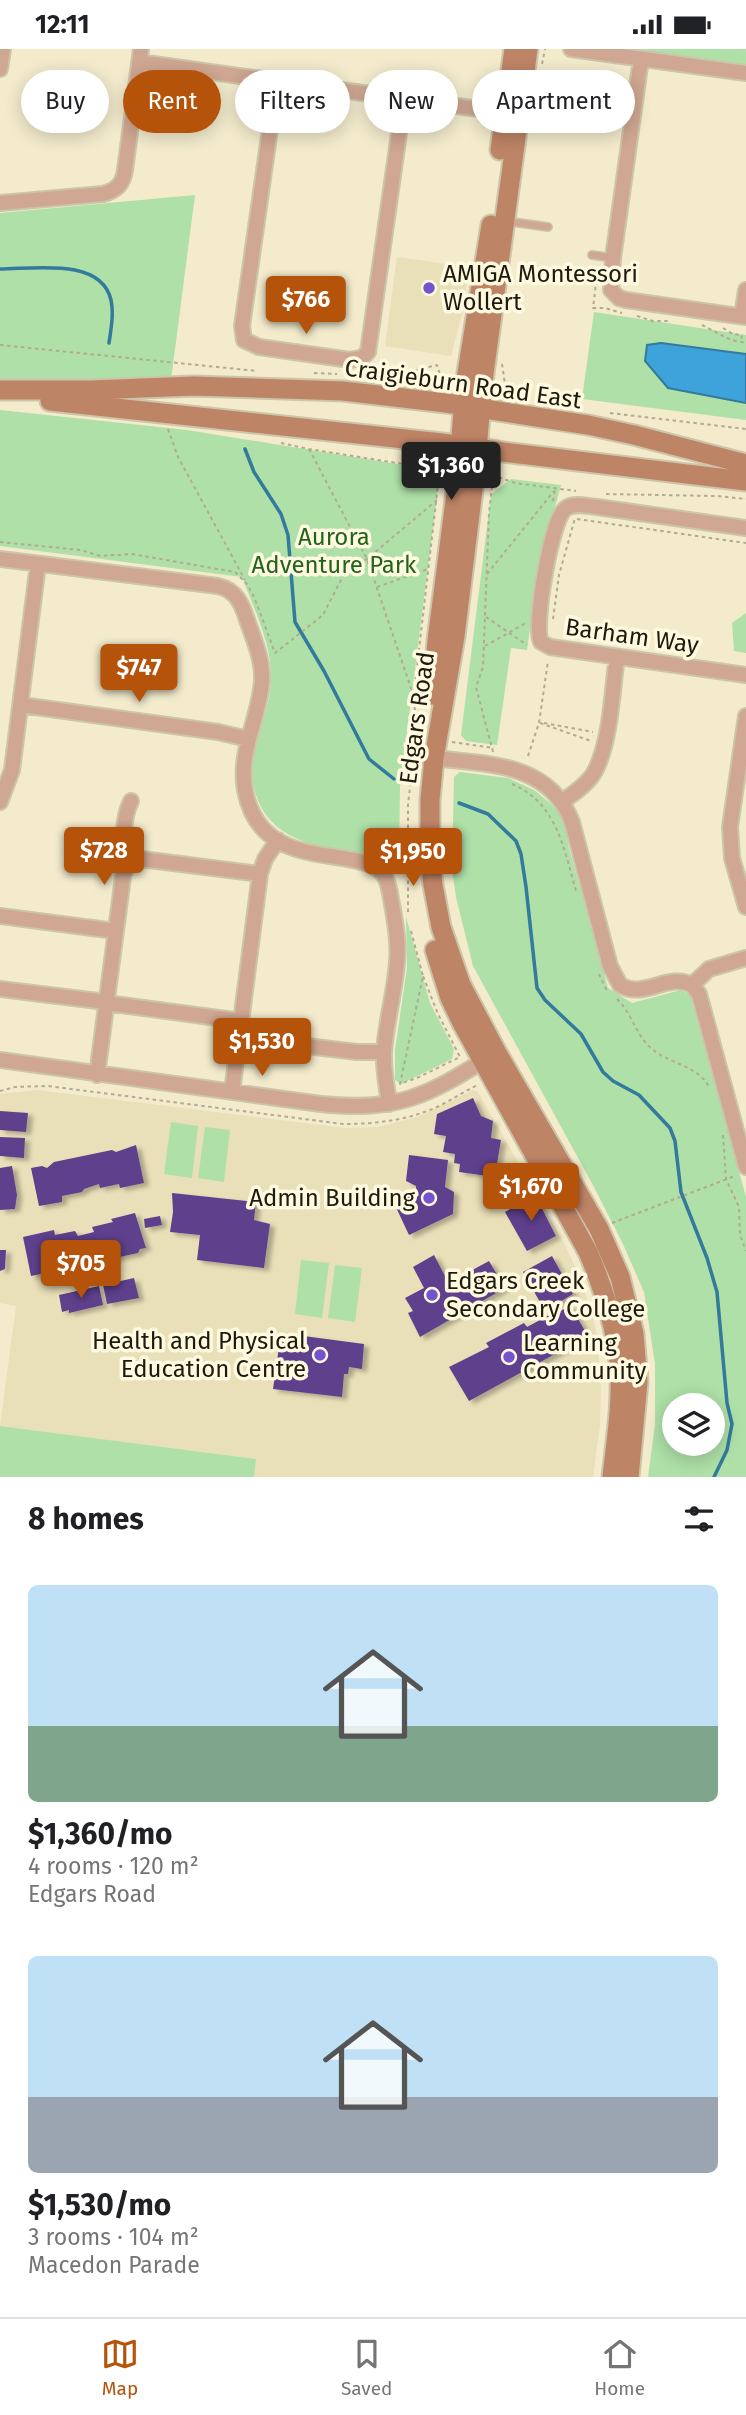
<!DOCTYPE html>
<meta charset="utf-8">
<style>
:root{--surface:#fff;--page:#f2f2f2;--text:#202124;--muted:#757577;--line:#e0e0e0;--accent:#b45309}
body{margin:0;font-family:"Fira Sans",sans-serif;background:var(--page);color:var(--text);height:100vh;display:flex;flex-direction:column;font-size:26px;white-space:nowrap}
*{box-sizing:border-box;margin:0}
p{font-size:23px;color:var(--muted)}
.icon{flex:none;width:38px;height:38px;fill:none;stroke:currentColor;stroke-width:2;stroke-linecap:round;stroke-linejoin:round}
.map{position:relative;height:1428px;overflow:hidden}
.panel{display:flex;flex-direction:column;background:var(--surface);flex:1}
.panel>*{flex:none}
.guide{position:absolute;left:21px;top:21px;width:705px;height:63px;display:flex;gap:14px}
.buttons{position:absolute;left:662px;top:1344px;display:grid;gap:14px}
.buttons a{display:grid;place-items:center;width:63px;height:63px;border-radius:50%;background:var(--surface);box-shadow:0 4px 18px #0003;font-size:35px}
.price{position:absolute;translate:-50% -60px;padding:0 16px;border-radius:7px;background:var(--accent);color:#fff;font-size:23px;line-height:46px;filter:drop-shadow(0 2px 4px #0008)}
.price::after{content:'';position:absolute;left:50%;top:42px;width:21px;height:16px;margin-left:-10px;background:inherit;clip-path:polygon(0 0,100% 0,50% 100%)}
.price.current{background:#222;color:#fff}
ul{padding:0;list-style:none}
li{display:grid;align-content:center;gap:14px;height:371px;padding:0 28px}
li span{display:grid;place-items:center;height:217px;border-radius:10px;color:#555}
li>.icon{margin-inline-start:auto}
span .icon{width:126px;height:126px;fill:#fffc;stroke-width:1}
li b{font-size:30px}
h2{display:flex;justify-content:space-between;align-items:center;height:84px;padding:0 28px;font-size:30px}
.chip{padding:0 24px;border-radius:32px;background:var(--surface);box-shadow:0 4px 18px #0003;font-size:24px;line-height:63px}
.chip.current{background:var(--accent);color:#fff}
.status{display:flex;justify-content:space-between;align-items:center;height:49px;padding:0 35px;background:var(--surface);direction:ltr}
.status svg{height:19px;fill:currentColor}
.tab-bar{display:flex;justify-content:space-around;align-items:center;height:98px;border-top:2px solid var(--line);background:var(--surface);font-size:19px;color:var(--muted)}
.tab-bar a{display:grid;justify-items:center;gap:4px}
.tab-bar .current{color:var(--accent)}
.map>svg:first-child{display:block}
.built{fill:#e9dfb8}
.green{fill:#aee0a8;fill-rule:evenodd}
.water{fill:#3da3da;stroke:#337a9d;stroke-width:2}
.lines{fill:none;stroke-linecap:round;stroke-linejoin:round}
.stream{stroke:#337a9d;stroke-width:3.5}
.building{fill:#5f418d;filter:url(#shadow)}
.lane-casing{stroke:#ccc5aa;stroke-width:10}
.street-casing{stroke:#ccc5aa;stroke-width:18}
.secondary-casing{stroke:#ccc5aa;stroke-width:23}
.path{stroke:#b1ab92;stroke-width:2;stroke-dasharray:3.5 3.5;stroke-linecap:butt}
.lane{stroke:#cfa792;stroke-width:7}
.street{stroke:#cfa792;stroke-width:14}
.secondary{stroke:#be8466;stroke-width:19}
.poi-dot{fill:#7354ce;stroke:#fff9df;stroke-width:2.5}
.labels{text-anchor:middle;stroke-width:7;stroke-linejoin:round;paint-order:stroke}
.poi-label{font-size:24px;fill:#1d1a0e;stroke:#fff9df;text-anchor:start}
.street-label{font-size:24px;fill:#1d1a0e;stroke:#fff9df}
.park-label{font-size:24px;fill:#23641d;stroke:#fff9df}
</style>
<div class="status"><b>12:11</b><svg viewBox="0 0 49 12"><path d="M0 12V9h3v3zM5 12V6h3v6zM10 12V3h3v9zM15 12V0h3v12zM26 1h20v11H26zM47 4h2v5h-2z"/></svg></div>
<div class="map">
<svg width="746" height="1428" viewBox="0 0 746 1428">
<defs>
<filter id="shadow"><feDropShadow dx="5" dy="3" stdDeviation="2" flood-color="#0004"/></filter>
</defs>
<rect width="100%" height="100%" fill="#f3ebcc"/>
<path class="built" d="M 397,208 L 469,218 L 463,261 L 451,307 L 385,297 Z
M 37,1041 L 344,1079 L 378,1078 L 420,1067 L 473,1041 L 478,1043 L 565,1196 L 582,1233 L 590,1259 L 597,1285 L 601,1335 L 600,1376 L 593,1428 L 254,1428 L 256,1410 L 0,1377 L 16,1257 L 0,1254 L 0,1045 Z"/>
<path class="green" d="M 604,0 L 746,0 L 746,19 Z
M 195,146 L 171,331 L 0,334 L 0,164 Z
M 594,263 L 746,286 L 746,371 L 582,350 Z
M 0,361 L 187,381 L 422,419 L 438,439 L 400,738 L 399,807 C 352,801 285,805 260,756 C 253,741 250,725 253,709 C 258,681 272,654 271,626 C 271,593 253,558 242,528 L 0,497 Z
M 511,430 L 561,436 L 539,516 L 527,601 L 511,599 L 497,696 L 466,692 L 461,686 L 491,446 Z
M 746,564 L 746,604 L 734,602 L 732,574 Z
M 460,723 L 508,729 L 534,741 L 550,754 L 564,770 L 569,799 L 608,939 L 632,954 L 681,941 L 690,946 L 746,1148 L 746,1428 L 648,1428 L 655,1375 L 655,1315 L 644,1243 L 623,1195 L 594,1138 L 473,917 L 456,848 L 452,820 L 454,728 ZM 674,1356 L 712,1356 L 712,1395 L 674,1395 Z
M 406,868 L 430,954 L 454,1000 L 452,1010 L 401,1035 L 395,1031 L 395,1001 L 407,919 Z
M 171,1073 L 198,1077 L 192,1129 L 164,1125 Z
M 205,1078 L 230,1081 L 224,1133 L 198,1129 Z
M 301,1211 L 329,1214 L 322,1269 L 295,1265 Z
M 335,1216 L 362,1219 L 355,1273 L 328,1269 Z
M 0,1377 L 256,1410 L 254,1428 L 0,1428 Z"/>
<path class="water" d="M 661,294 L 746,305 L 746,354 L 668,339 L 645,312 L 647,296 Z"/>
<g class="lines">
<path class="stream" d="M 0,220 C 33,220 101,208 111,251 C 114,265 111,280 109,294
M 245,400 L 254,423 L 281,465 L 288,486 L 295,573 L 324,622 L 369,710 L 394,730
M 459,754 L 488,765 L 516,792 L 521,805 L 526,838 L 537,939 L 545,951 L 581,985 L 603,1023 L 613,1032 L 639,1046 L 670,1079 L 675,1092 L 681,1143 L 707,1209 L 717,1243 L 727,1354 L 732,1375 L 727,1401 L 714,1428"/>
</g>
<path class="building" d="M 473,1049 L 481,1067 L 493,1072 L 491,1089 L 501,1091 L 496,1121 L 489,1120 L 488,1127 L 459,1123 L 460,1115 L 454,1114 L 455,1105 L 443,1103 L 446,1087 L 434,1085 L 437,1065 Z
M 0,1062 L 28,1064 L 26,1083 L 0,1081 Z
M 0,1088 L 25,1089 L 24,1109 L 0,1107 Z
M 136,1096 L 144,1134 L 120,1139 L 119,1135 L 100,1139 L 99,1135 L 84,1140 L 82,1143 L 62,1147 L 62,1153 L 39,1157 L 31,1119 L 42,1117 L 47,1119 L 54,1113 L 112,1101 L 116,1103 Z
M 409,1106 L 448,1111 L 445,1138 L 454,1143 L 453,1165 L 409,1186 L 394,1154 L 416,1144 L 416,1137 L 406,1132 Z
M 12,1117 L 17,1146 L 15,1160 L 0,1161 L 0,1119 Z
M 172,1144 L 256,1153 L 254,1171 L 270,1175 L 264,1219 L 197,1211 L 200,1186 L 170,1183 L 173,1163 Z
M 535,1146 L 556,1187 L 527,1202 L 505,1163 Z
M 135,1164 L 146,1199 L 140,1200 L 138,1204 L 31,1227 L 23,1188 L 54,1181 L 55,1186 L 75,1182 L 78,1187 L 94,1183 L 92,1178 L 113,1173 L 111,1170 Z
M 160,1167 L 162,1176 L 145,1179 L 144,1170 Z
M 0,1201 L 6,1201 L 5,1220 L 0,1222 Z
M 434,1206 L 445,1227 L 450,1225 L 454,1231 L 489,1212 L 505,1239 L 420,1288 L 408,1264 L 413,1262 L 405,1249 L 424,1239 L 413,1218 Z
M 552,1207 L 573,1245 L 545,1262 L 523,1223 Z
M 134,1229 L 139,1249 L 107,1255 L 103,1236 Z
M 99,1237 L 103,1256 L 69,1264 L 69,1261 L 62,1263 L 59,1246 Z
M 570,1256 L 588,1287 L 469,1352 L 449,1318 L 489,1298 L 486,1294 L 524,1274 L 527,1278 L 551,1265 L 553,1267 Z
M 281,1284 L 364,1295 L 362,1320 L 349,1318 L 348,1325 L 344,1325 L 342,1348 L 273,1340 Z"/>
<g class="lines">
<g class="lane-casing">
<path id="lane" d="M 505,172 L 548,178
M 592,206 L 613,209"/>
</g>
<g class="street-casing">
<path id="street" d="M 571,0 L 746,24
M 641,10 L 613,209 L 611,241 L 619,249 L 626,251 L 746,268
M 139,13 L 514,65
M 0,20 L 3,0
M 277,31 L 242,277 L 244,291 L 259,298 L 350,311 L 362,309 L 368,303 L 404,49
M 0,154 L 103,145 C 117,141 123,135 125,121 L 141,0
M 742,267 L 746,241
M 746,479 L 597,458 C 586,457 573,453 565,460 C 551,472 533,577 541,593 L 550,598 L 746,626
M 0,510 L 218,537 C 236,541 242,555 247,571 C 254,591 263,611 262,632 C 259,670 238,703 245,741 C 262,832 368,790 386,830 C 390,839 391,851 393,861 C 396,878 399,896 397,913 C 395,943 386,972 384,1003 C 383,1021 387,1037 389,1055
M 21,656 L 218,683 L 248,690
M 746,667 L 730,778 L 732,809 L 746,858
M 426,708 C 482,716 548,710 572,773 L 610,917 L 620,936 C 644,951 668,923 692,936 L 709,920 L 746,909
M 0,753 L 12,721 L 38,515
M 562,753 C 574,744 591,733 597,718 C 611,687 612,642 617,608
M 130,815 C 122,795 122,771 131,752
M 0,867 L 115,882
M 692,936 L 699,945 L 746,1118
M 0,940 L 106,953
M 106,954 L 241,972
M 239,989 L 357,1003 L 384,1003
M 0,1011 L 321,1055 C 398,1063 427,1047 491,1007
M 97,1026 L 123,828 C 125,818 130,812 141,810 L 260,825
M 232,1043 L 260,825 L 265,810 L 278,791"/>
</g>
<g class="secondary-casing">
<path id="secondary" d="M 528,0 L 483,332 L 475,424 L 455,587 L 434,709 L 430,751 L 430,806 L 433,836 L 441,878 L 461,936 L 497,1004 L 599,1180 L 620,1228 L 634,1285 L 638,1333 L 629,1428
M 500,101 L 514,0
M 0,341 L 91,341 L 194,337 L 343,342 L 446,354 L 588,376 L 634,386 L 746,415
M 50,352 L 442,394 L 503,403 L 746,432
M 433,646 L 437,592 L 458,428 L 465,336 L 491,176
M 435,901 L 450,949 L 462,974 L 588,1203 C 603,1238 615,1275 619,1313 C 623,1351 616,1390 612,1428"/>
</g>
<path class="path" d="M 542,15 L 545,0
M 599,235 L 596,234 L 593,259 L 605,259 L 622,264
M 637,267 L 653,272 L 669,272
M 702,276 L 731,291 L 746,294
M 723,279 L 733,285 L 742,286 L 741,293
M 0,296 L 257,322
M 502,315 L 506,342 L 505,348
M 314,324 L 337,325
M 381,330 L 437,316 L 441,329 L 448,334 L 448,338
M 498,340 L 506,342 L 518,349
M 610,364 L 746,380
M 168,380 L 178,408 L 245,531
M 281,394 L 309,400 L 441,421
M 309,400 L 367,510 L 413,645 L 416,670 L 414,702
M 492,426 L 515,434 L 576,442
M 606,445 L 717,447 L 746,450
M 553,452 L 555,441
M 577,470 L 746,494
M 0,493 L 81,501 L 100,507 L 132,505 L 235,523 L 247,535 L 255,550 L 275,604 L 323,566 L 343,527 L 351,517 L 367,510 L 437,451
M 487,525 L 554,442
M 377,538 L 428,520
M 486,568 L 527,596
M 553,570 L 559,526 L 575,469
M 485,597 L 526,574
M 414,644 L 441,410
M 540,674 L 591,692
M 544,674 L 593,683
M 452,693 L 494,699
M 493,703 L 476,638 L 483,618 L 489,464 L 494,419
M 528,707 L 539,674 L 548,612
M 512,735 C 557,754 564,800 576,842
M 408,863 L 408,756 L 413,711
M 411,882 L 423,927 L 400,1035 L 419,1028 L 460,1008 L 438,965 L 423,927
M 599,925 L 607,942
M 617,950 C 632,964 636,987 652,1000 C 671,1016 699,1016 710,1040
M 0,1042 L 15,1038 L 48,1037 L 343,1075 C 377,1075 409,1071 439,1057 C 453,1050 465,1042 478,1036
M 723,1086 L 726,1130 L 739,1158 L 740,1186 L 746,1202
M 612,1174 L 735,1127"/>
<use href="#lane" class="lane"/>
<use href="#street" class="street"/>
<use href="#secondary" class="secondary"/>
</g>
<g class="poi-dot">
<circle cx="429" cy="239" r="7"/>
<circle cx="429" cy="1149" r="7"/>
<circle cx="432" cy="1246" r="7"/>
<circle cx="320" cy="1306" r="7"/>
<circle cx="509" cy="1308" r="7"/>
</g>
<g class="labels">
<g class="poi-label">
<text x="443" y="233">AMIGA Montessori<tspan x="443" dy="28">Wollert</tspan></text>
<text x="415" y="1157" text-anchor="end">Admin Building</text>
<text x="446" y="1240">Edgars Creek<tspan x="446" dy="28">Secondary College</tspan></text>
<text x="306" y="1300" text-anchor="end">Health and Physical<tspan x="306" dy="28">Education Centre</tspan></text>
<text x="523" y="1302">Learning<tspan x="523" dy="28">Community</tspan></text>
</g>
<g class="street-label">
<text transform="translate(463 335) rotate(8)" y="8">Craigieburn Road East</text>
<text transform="translate(632 587) rotate(8)" y="8">Barham Way</text>
<text transform="translate(417 669) rotate(-82)" y="8">Edgars Road</text>
</g>
<g class="park-label">
<text x="334" y="496">Aurora<tspan x="334" dy="28">Adventure Park</tspan></text>
</g>
</g>
</svg>
<div class="buttons">
<a><svg class="icon" aria-label="layers" viewBox="0 0 24 24"><path d="M12 4l9 5-9 5-9-5zM3 14l9 5 9-5"/></svg></a>
</div>
<b class="price" style="left:306px;top:287px">$766</b>
<b class="price current" style="left:451px;top:453px">$1,360</b>
<b class="price" style="left:139px;top:655px">$747</b>
<b class="price" style="left:104px;top:838px">$728</b>
<b class="price" style="left:413px;top:839px">$1,950</b>
<b class="price" style="left:262px;top:1029px">$1,530</b>
<b class="price" style="left:531px;top:1174px">$1,670</b>
<b class="price" style="left:81px;top:1251px">$705</b>
<div class="guide">
<a class="chip">Buy</a>
<a class="chip current">Rent</a>
<a class="chip">Filters</a>
<a class="chip">New</a>
<a class="chip">Apartment</a>
</div>
</div>
<section class="panel">
<h2>8 homes<svg class="icon" aria-label="filters" viewBox="0 0 24 24"><path d="M4 7h16M4 17h16"/><circle cx="9" cy="7" r="2"/><circle cx="15" cy="17" r="2"/></svg></h2>
<ul>
<li><span style="background:linear-gradient(#bfe0f5 65%,#7fa58c 0)"><svg class="icon" aria-label="home" viewBox="0 0 24 24"><path d="M3 11l9-7 9 7M6 9v11h12V9"/></svg></span><div><b>$1,360/mo</b><p>4 rooms · 120 m²</p><p>Edgars Road</p></div></li>
<li><span style="background:linear-gradient(#bfe0f5 65%,#9aa5b1 0)"><svg class="icon" aria-label="home" viewBox="0 0 24 24"><path d="M3 11l9-7 9 7M6 9v11h12V9"/></svg></span><div><b>$1,530/mo</b><p>3 rooms · 104 m²</p><p>Macedon Parade</p></div></li>
</ul>
</section>
<nav class="tab-bar">
<a class="current"><svg class="icon" aria-label="map" viewBox="0 0 24 24"><path d="M3 6l6-2 6 2 6-2v14l-6 2-6-2-6 2zM9 4v14M15 6v14"/></svg>Map</a>
<a><svg class="icon" aria-label="saved" viewBox="0 0 24 24"><path d="M7 4h10v16l-5-4-5 4z"/></svg>Saved</a>
<a><svg class="icon" aria-label="home" viewBox="0 0 24 24"><path d="M3 11l9-7 9 7M6 9v11h12V9"/></svg>Home</a>
</nav>
